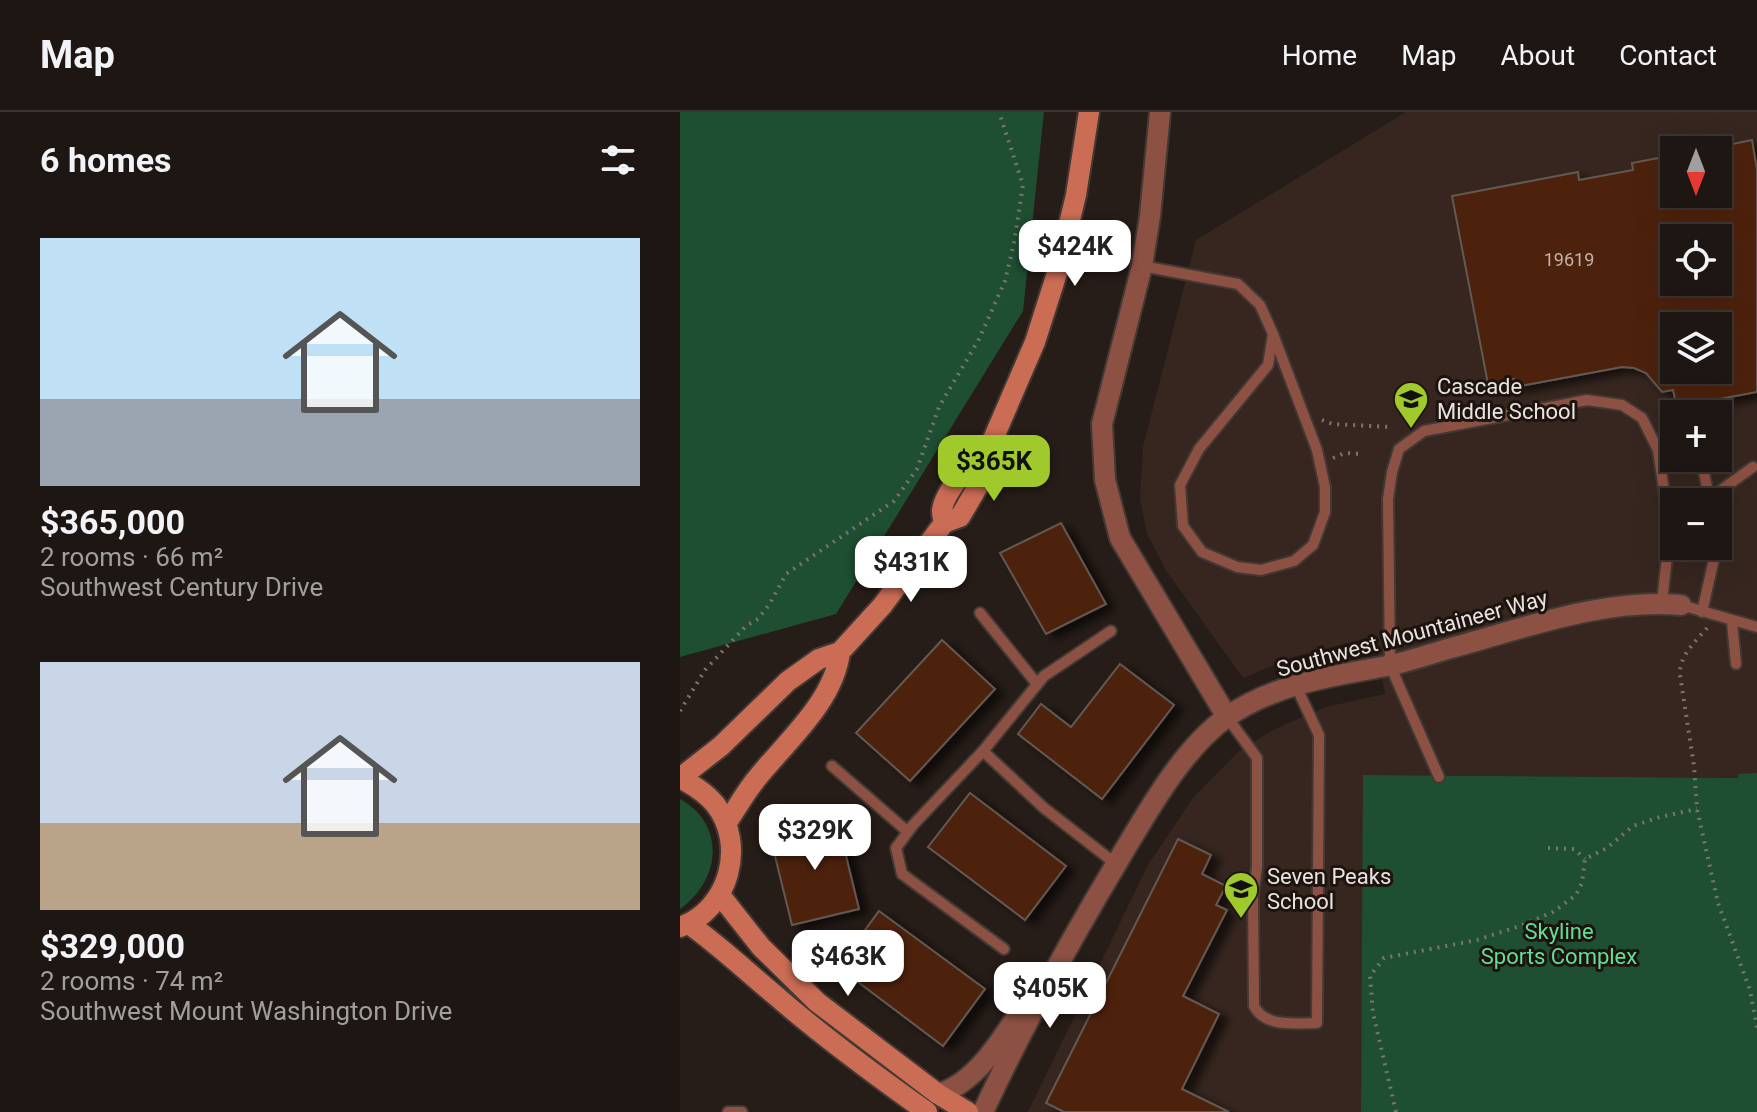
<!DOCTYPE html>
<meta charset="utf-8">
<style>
:root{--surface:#1d1612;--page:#251f1b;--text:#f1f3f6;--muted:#a09f9f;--line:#3b3532;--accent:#a0c92b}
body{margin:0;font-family:Roboto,sans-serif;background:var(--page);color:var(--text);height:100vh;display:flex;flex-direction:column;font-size:30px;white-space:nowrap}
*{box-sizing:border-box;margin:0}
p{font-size:26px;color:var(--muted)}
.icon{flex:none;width:44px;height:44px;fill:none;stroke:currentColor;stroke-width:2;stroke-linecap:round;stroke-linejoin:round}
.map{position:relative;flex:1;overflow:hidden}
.drawer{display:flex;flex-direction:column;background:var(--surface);width:680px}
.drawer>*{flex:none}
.needle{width:52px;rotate:180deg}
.tools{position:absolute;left:980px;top:24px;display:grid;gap:16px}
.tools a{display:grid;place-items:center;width:72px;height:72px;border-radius:0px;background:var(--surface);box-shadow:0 8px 32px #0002,0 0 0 2px var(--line);font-size:40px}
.price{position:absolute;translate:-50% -68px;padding:0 18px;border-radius:16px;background:#fff;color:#222;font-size:26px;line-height:52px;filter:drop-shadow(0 2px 4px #0008)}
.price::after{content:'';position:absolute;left:50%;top:48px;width:24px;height:18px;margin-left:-12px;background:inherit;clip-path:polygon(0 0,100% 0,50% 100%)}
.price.on{background:var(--accent);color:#111}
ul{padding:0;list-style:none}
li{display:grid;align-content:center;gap:16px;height:424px;padding:0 40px}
li span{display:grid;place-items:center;height:248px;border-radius:0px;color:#555}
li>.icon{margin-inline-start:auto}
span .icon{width:144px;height:144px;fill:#fffc;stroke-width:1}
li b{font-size:34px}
h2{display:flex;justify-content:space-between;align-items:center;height:96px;padding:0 40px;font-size:34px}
header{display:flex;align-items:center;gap:48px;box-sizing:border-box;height:112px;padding:0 40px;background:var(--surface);border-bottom:2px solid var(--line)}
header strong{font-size:38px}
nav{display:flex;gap:44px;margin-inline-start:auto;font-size:28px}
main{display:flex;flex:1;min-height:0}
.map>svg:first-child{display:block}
.built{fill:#36261f;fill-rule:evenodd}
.green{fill:#1e4f32}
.building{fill:#4e2209;stroke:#635852;stroke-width:2;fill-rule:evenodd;filter:url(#shadow)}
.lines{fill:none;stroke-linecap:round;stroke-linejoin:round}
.lane-casing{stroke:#423934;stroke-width:14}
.street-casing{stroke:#423934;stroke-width:24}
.secondary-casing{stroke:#423934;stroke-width:24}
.path{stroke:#7d746f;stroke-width:4;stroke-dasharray:2 6;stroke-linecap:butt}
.lane{stroke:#8d5143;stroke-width:10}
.street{stroke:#8d5143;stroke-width:20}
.secondary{stroke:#cb6c55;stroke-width:20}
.labels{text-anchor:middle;stroke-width:6;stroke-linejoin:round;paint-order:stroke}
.number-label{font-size:18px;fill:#c2b2a9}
.poi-label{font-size:22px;fill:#e9e2de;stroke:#1d1410;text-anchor:start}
.street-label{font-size:22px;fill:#e9e2de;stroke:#1d1410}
.park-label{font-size:22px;fill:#62df95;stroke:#1d1410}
</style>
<header>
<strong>Map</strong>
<nav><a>Home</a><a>Map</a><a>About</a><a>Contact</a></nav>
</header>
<main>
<section class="drawer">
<h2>6 homes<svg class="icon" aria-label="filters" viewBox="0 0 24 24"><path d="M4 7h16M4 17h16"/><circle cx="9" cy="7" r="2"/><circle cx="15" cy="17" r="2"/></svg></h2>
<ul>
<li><span style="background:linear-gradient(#bfe0f5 65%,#9aa5b1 0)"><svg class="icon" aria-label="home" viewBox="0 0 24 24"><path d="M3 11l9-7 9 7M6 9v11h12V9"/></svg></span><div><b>$365,000</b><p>2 rooms · 66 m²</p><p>Southwest Century Drive</p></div></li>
<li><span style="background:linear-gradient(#c9d6e8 65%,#b9a48a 0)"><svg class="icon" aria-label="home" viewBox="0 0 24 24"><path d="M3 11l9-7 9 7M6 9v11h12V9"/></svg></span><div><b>$329,000</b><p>2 rooms · 74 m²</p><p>Southwest Mount Washington Drive</p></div></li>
</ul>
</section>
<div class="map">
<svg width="1077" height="1000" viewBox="0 0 1077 1000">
<defs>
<filter id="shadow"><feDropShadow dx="9" dy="5" stdDeviation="4" flood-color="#0009"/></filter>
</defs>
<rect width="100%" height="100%" fill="#271d18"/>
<path class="built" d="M 726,0 L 1077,0 L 1077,666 L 684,663 L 681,1000 L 348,1000 L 468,753 L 513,686 L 558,640 L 593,618 L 646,595 L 705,582 L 695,524 L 613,545 L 563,566 L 487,460 L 467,422 L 460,387 L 463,335 L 516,128 ZM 994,38 L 1038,38 L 1038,82 L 994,82 ZM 994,126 L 1038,126 L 1038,170 L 994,170 ZM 994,214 L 1038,214 L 1038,258 L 994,258 ZM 994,302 L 1038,302 L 1038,346 L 994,346 ZM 994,390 L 1038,390 L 1038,434 L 994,434 Z"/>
<path class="green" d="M 0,0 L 364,0 L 343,199 L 156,502 L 0,545 Z
M 1077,661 L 1077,1000 L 681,1000 L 683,663 L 1058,666 L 1058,662 Z
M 0,687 C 47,713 40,769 0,797 Z"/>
<path class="building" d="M 1072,28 L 1077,58 L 1077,280 L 997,295 L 993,278 L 982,280 L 966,261 L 954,256 L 942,255 L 835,275 L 834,267 L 808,272 L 772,84 L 898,60 L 899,68 L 953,58 L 952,51 L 994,43 L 994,82 L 1038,82 L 1038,35 ZM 994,126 L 1038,126 L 1038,170 L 994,170 ZM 994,214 L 1038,214 L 1038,258 L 994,258 Z
M 381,411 L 426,492 L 366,522 L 320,441 Z
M 262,528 L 315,577 L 230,669 L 176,621 Z
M 440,552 L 494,593 L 422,687 L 338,622 L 361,592 L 391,615 Z
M 290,681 L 386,754 L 345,808 L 248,735 Z
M 157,707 L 179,797 L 112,813 L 90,724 Z
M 498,727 L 531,743 L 522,762 L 546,774 L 536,793 L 547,798 L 503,884 L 539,902 L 502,977 L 549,1000 L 384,1000 L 366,991 Z
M 199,799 L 305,877 L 263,934 L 158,855 Z"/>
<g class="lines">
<g class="lane-casing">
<path id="lane" d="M 462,154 L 558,172 L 580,193 L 593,222 L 637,338 L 645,375 L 645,400 L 633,433 L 614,449 L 581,458 L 557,455 L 522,440 L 503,414 L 500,373 L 519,337 L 588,253 L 593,222
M 1021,346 L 1030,390
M 1030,386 L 1073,355
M 1001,493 L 1077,515
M 1022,500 L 1034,447 L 1033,434
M 300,501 L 357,572
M 1052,510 L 1056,552
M 547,605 L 577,646 L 577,755 L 573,783 L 574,894 C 585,916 616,911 637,911 L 639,623 L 615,572
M 303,639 L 364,564 L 431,519
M 152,654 L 228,720
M 759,665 L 710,553 L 708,387 L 712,360 L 719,337 L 744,319 L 907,288 L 942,293 L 962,306 L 978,338 L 990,418 L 982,490
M 324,837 L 222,762 L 216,736 L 233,713 L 303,639 L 364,696 L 436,752
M 48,1000 L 62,1000"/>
</g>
<g class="street-casing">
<path id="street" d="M 480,0 L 470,104 L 462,154 L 422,312 L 425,368 L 440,426 L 547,605
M 258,982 C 301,970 329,914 354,879
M 303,1000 C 344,912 391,827 441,744 C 468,699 503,636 547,605 C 594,572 652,564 707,554 C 728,550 750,542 771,536 C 845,516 924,486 1001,493"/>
</g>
<g class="secondary-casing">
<path id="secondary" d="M 264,411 C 263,407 262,403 262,399 C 263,380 297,343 311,332
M 0,666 L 41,634 L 108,569 L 139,547 L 160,540 L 202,494 L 264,411 L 280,405 L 310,354 L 311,332 L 355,230 L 378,158 L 396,83 L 409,0
M 0,666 C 13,673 25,680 35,692 C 67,733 49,798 0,815
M 46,712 C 57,696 66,679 78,665 C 108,628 154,589 160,540
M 40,783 L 81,835 L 137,890 L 258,982 L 288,1000
M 9,812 C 40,834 66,859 95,883 C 143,925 195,963 247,1000"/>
</g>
<path class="path" d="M 642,308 L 652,312 L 710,315
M 653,346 L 665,341 L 682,342
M 1027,516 C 1015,530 999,544 1000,563 L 1014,654 L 1017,697 L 1038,791 L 1070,878 L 1077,916
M 0,599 L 25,558 L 66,514 L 78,507 L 89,493 L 106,462 L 214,389 L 237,357 L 259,295 L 299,227 L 325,169 L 334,131 L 343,73 L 319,0
M 868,736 L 894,737 L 905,747
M 716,1000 L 693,901 L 690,864 L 704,846 L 797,828 L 840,814 L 873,800 L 896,783 L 902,771 L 905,747 L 927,736 L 953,714 L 980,705 L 1017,697"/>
<use href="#lane" class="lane"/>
<use href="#street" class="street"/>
<use href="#secondary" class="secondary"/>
</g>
<defs>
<g id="school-pin" transform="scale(1.8)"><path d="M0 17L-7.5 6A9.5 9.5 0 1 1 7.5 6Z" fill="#a0c92b" stroke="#1d1410"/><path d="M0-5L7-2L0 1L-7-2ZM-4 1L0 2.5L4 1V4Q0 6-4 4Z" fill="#111"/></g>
</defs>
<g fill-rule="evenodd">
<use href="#school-pin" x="731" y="287"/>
<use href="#school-pin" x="561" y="777"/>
</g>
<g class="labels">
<g class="number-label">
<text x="889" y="154">19619</text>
</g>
<g class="poi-label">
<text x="757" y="282">Cascade<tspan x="757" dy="25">Middle School</tspan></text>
<text x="587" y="772">Seven Peaks<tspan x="587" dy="25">School</tspan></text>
</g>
<g class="street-label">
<text transform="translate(732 521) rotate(-15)" y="8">Southwest Mountaineer Way</text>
</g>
<g class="park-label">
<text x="879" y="827">Skyline<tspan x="879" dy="25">Sports Complex</tspan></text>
</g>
</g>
</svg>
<div class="tools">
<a><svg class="needle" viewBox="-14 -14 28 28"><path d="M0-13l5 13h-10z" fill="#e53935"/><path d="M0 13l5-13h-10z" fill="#a09f9f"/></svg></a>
<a><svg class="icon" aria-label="locate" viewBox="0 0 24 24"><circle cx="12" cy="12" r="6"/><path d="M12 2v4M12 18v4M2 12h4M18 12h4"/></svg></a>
<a><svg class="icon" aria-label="layers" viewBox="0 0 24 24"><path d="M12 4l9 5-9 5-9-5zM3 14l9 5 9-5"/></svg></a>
<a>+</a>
<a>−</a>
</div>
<b class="price" style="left:395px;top:176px">$424K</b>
<b class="price on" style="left:314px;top:391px">$365K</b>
<b class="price" style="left:231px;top:492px">$431K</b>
<b class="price" style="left:135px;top:760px">$329K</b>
<b class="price" style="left:168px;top:886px">$463K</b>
<b class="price" style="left:370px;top:918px">$405K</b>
</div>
</main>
